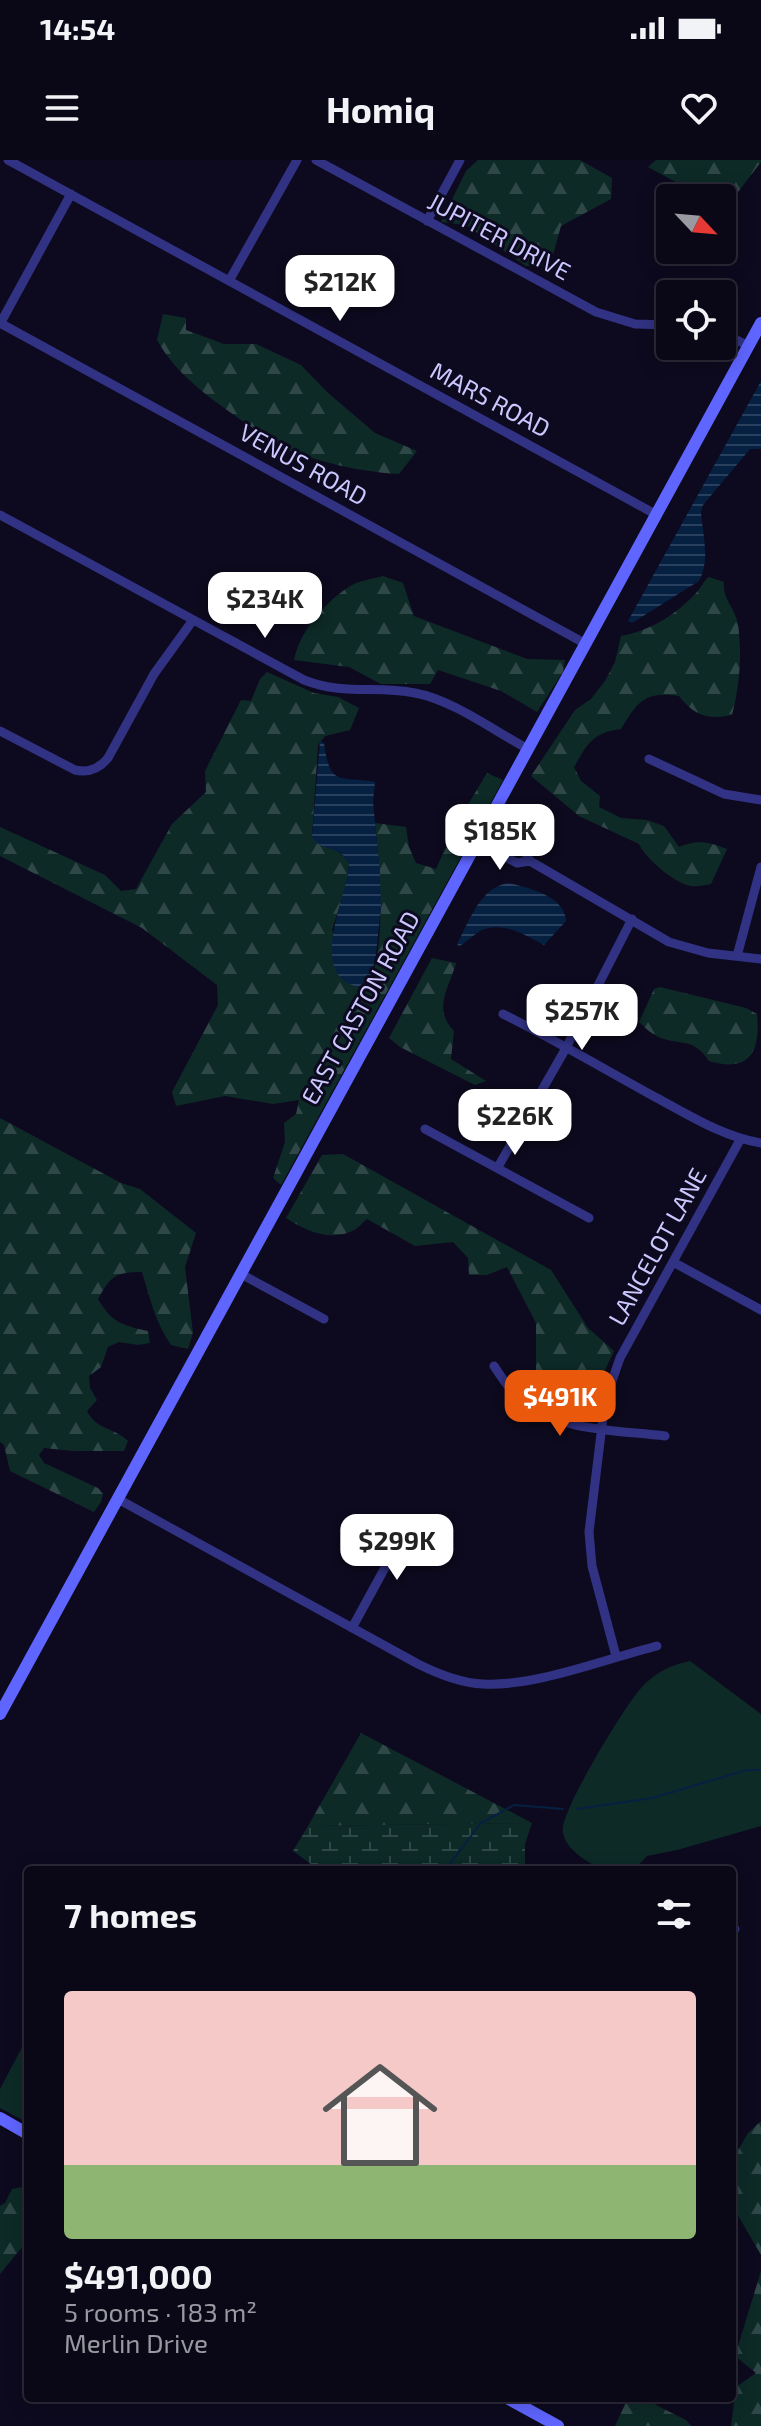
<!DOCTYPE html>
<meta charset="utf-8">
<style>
:root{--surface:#0a0817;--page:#181624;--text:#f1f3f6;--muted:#999aa1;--line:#2a2936;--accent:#ea580c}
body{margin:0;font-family:"Exo 2",sans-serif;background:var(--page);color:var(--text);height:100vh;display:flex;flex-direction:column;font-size:30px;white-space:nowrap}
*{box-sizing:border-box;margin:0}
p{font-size:26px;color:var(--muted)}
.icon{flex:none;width:44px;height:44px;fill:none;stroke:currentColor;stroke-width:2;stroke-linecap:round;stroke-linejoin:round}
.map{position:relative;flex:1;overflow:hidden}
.details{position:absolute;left:24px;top:1706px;width:712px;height:536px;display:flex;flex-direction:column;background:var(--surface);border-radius:8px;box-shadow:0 4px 20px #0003,0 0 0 2px var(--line)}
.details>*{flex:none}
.needle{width:52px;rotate:116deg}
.buttons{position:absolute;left:656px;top:24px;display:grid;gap:16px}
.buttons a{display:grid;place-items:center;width:80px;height:80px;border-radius:8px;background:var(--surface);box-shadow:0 4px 20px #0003,0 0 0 2px var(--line);font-size:40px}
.price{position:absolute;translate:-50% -68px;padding:0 18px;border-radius:16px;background:#fff;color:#222;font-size:26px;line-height:52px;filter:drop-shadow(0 2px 4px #0008)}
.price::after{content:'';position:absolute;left:50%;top:48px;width:24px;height:18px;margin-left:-12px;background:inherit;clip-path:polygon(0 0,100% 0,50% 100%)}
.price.selected{background:var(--accent);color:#fff}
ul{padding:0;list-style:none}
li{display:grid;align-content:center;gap:16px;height:424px;padding:0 40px}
li span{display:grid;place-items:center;height:248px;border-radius:8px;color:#555}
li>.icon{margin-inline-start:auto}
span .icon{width:144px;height:144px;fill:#fffc;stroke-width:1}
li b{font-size:34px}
h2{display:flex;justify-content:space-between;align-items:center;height:96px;padding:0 40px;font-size:34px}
.status{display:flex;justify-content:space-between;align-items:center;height:56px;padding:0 40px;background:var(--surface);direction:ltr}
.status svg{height:22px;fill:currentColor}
header{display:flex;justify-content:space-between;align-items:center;height:104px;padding:0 40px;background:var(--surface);font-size:36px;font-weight:700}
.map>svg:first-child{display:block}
.green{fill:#0d2a27}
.forest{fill:url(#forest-firs)}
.wetland{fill:url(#wetland-marsh)}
.water{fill:url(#water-rules)}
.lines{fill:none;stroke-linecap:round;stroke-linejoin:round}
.stream{stroke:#062042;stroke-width:2}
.street{stroke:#313283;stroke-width:9}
.secondary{stroke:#5f65ff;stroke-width:12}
.labels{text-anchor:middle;stroke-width:6;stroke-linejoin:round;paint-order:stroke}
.street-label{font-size:24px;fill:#cbc8ff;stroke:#0d0a1f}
</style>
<div class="status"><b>14:54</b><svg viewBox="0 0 49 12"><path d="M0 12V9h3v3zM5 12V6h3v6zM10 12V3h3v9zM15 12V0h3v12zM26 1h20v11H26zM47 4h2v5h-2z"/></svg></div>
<header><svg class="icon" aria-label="menu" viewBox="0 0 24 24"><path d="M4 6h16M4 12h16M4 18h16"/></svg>Homiq<svg class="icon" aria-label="heart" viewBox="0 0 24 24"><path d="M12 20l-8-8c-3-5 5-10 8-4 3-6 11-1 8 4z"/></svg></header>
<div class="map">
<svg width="761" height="2266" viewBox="0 0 761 2266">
<defs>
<pattern id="forest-firs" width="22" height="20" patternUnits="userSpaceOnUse" patternTransform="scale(2)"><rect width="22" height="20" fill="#0d2a27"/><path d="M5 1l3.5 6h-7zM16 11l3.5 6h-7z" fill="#2f4747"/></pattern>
<pattern id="wetland-marsh" width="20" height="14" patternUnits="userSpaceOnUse" patternTransform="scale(2)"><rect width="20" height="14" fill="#0d2a27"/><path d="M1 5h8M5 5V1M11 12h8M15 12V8" fill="none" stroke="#2f4747"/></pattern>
<pattern id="water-rules" width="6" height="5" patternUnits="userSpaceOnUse" patternTransform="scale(2)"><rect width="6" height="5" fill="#062042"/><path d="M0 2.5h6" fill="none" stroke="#293f5e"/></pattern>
</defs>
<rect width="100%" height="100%" fill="#0d0a1f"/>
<path class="green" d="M 690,1501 L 761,1554 L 761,1666 L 677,1690 L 647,1696 L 634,1710 C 626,1710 617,1711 609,1710 C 591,1707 560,1687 563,1667 C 566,1643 625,1545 642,1527 C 656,1512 671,1505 690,1501 Z
M 28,1876 L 28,1963 L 0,1948 L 0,1929 Z"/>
<path class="forest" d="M 478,0 L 580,0 L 612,18 L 611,39 L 561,66 L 550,106 L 526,106 L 466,65 L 441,62 L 466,11 Z
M 656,0 L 761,0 L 761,2 L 725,49 L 722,47 L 722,38 L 705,38 L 648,7 Z
M 163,154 L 186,158 L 186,170 L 224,184 L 256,184 L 301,205 L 327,232 L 375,273 L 417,291 L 399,314 C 360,312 320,302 284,289 C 273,285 262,275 253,268 C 218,244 178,218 157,180 Z
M 383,416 L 403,423 L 414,456 L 527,499 L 565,500 L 563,512 L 537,552 L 501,531 L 438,510 L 430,524 L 381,524 L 349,507 L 294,500 C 300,470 327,440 352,425 C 361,420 374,419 383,416 Z
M 709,417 L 724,422 C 722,439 735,448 738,464 C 742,494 740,525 732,555 C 709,560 694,556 679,536 C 645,531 638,541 621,569 C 592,573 588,583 574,607 L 581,621 L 600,636 L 599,647 L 621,658 L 647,660 L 664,666 L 679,687 C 698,679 708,682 727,689 L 711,724 C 705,725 697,727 691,726 C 674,723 646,699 639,684 L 579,656 L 531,616 L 575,550 L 591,539 L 605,521 L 615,502 L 621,476 C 650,471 677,454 697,432 C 702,427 703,421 709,417 Z
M 267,512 L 314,533 L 338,537 L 359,548 L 350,570 L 325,576 L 318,585 L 312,677 C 326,687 342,689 349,704 L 346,726 L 332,770 L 365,828 C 389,799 379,700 375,663 L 406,667 L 409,687 L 416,703 L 436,709 L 455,666 L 487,613 L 503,620 L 281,1025 L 273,1018 L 285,982 L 284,963 L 296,954 L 299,940 L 273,944 L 225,936 L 176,946 L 172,932 L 218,845 L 217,825 L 142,768 L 0,696 L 0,667 L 105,715 L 121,731 L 136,729 L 172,664 L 206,632 L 205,611 L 241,540 L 251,541 L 260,519 Z
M 432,798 L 456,803 C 449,829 432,848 454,871 L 451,899 L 486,921 L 475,925 L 400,887 L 389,878 Z
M 660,827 L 746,848 L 757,854 C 761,892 749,913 709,901 C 693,877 683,886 661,878 C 653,875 645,868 639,862 L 654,829 Z
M 0,958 L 121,1023 L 140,1029 L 196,1073 L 185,1107 L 193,1173 L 188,1189 L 171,1185 C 155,1162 150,1138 142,1112 C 115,1112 111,1116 98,1139 C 112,1163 122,1165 148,1171 L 150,1183 L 138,1185 L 119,1182 L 108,1187 L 101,1207 L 89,1216 L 90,1228 L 97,1240 L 87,1251 C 96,1270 114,1267 128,1281 L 124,1291 L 73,1291 L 44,1288 L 39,1295 L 44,1303 L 98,1328 L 103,1334 L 101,1342 L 94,1352 L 10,1311 L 4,1285 L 0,1282 Z
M 343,994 L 551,1110 L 588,1168 L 614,1191 L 597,1227 L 580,1247 L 561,1239 L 539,1236 L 536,1211 L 536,1163 L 507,1107 L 487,1115 L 469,1115 L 468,1098 L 453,1082 L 415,1086 L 367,1059 C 363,1062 358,1069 352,1071 C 330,1082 304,1070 286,1058 L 322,995 Z
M 361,1573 L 532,1663 L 308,1666 Z
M 761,1961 L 761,2095 L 732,2045 L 732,2001 L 748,1973 Z
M 28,2026 L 28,2080 L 0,2114 L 0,2046 L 5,2043 L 12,2029 Z
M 761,2111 L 761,2266 L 731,2266 L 736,2227 L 756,2213 L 735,2196 Z
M 628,2238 L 654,2238 L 656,2245 L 686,2260 L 691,2266 L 615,2266 Z"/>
<path class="wetland" d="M 532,1663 L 525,1684 L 525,1705 L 519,1710 L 319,1710 L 293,1691 L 308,1666 Z"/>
<path class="water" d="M 761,221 L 761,289 L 750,289 L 703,345 L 701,351 C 702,374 711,398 699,421 L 632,463 L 628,461 Z
M 320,581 L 324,583 C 330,629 341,615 375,622 L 373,642 L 380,712 L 381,748 L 376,794 L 370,822 L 365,828 C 302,821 348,738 349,704 C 340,683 323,694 312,677 Z
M 509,723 C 529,728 565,736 566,761 L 544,785 C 526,775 501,760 480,771 C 472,776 466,783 459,786 L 457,784 C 470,760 480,727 509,723 Z"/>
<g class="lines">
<path class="stream" d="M 577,1649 L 652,1638 L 747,1610 L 761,1610
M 445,1710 L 481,1663 L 514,1645 L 563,1649"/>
<path class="street" d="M 8,0 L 657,355
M 316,0 L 596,152 L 635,164 L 670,165
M 427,61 L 460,0
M 229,121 L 297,0
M 0,163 L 586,484
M 0,164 L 71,34
M 722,173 L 749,186
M 0,355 L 304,520 C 345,536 375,525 415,533 C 453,540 494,571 528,589
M 0,571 L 75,610 C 88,613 99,609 108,598 L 154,514 L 193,460
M 649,599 L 724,634 L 761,640
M 485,667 L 523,688 L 530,701 L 669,782 L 708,793 L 761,799
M 477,682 L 517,703 L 530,701
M 737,796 L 761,707
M 503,854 C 555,880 604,909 655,937 C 689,955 723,977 761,983
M 425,969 L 589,1058
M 498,1007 L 566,888 L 632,759
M 673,1102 L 761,1150
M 241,1114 L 324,1159
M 494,1206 C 502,1218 510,1231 522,1240 C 560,1272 618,1270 665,1276
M 118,1339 L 418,1504 C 438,1514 460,1523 483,1524 C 535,1527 605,1499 657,1486
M 352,1468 L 411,1360
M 616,1496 L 592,1406 L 589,1372 L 605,1241 L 620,1198 L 740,980
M 732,1775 L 735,1769"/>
<path class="secondary" d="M 0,1554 L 761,163
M 0,1958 L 28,1974
M 507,2238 L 558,2266"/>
</g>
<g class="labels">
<g class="street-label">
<text transform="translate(499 77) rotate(28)" y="8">JUPITER DRIVE</text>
<text transform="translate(490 240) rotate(28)" y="8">MARS ROAD</text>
<text transform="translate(303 305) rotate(29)" y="8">VENUS ROAD</text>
<text transform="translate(361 848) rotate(-61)" y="8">EAST CASTON ROAD</text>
<text transform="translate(658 1087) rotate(-61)" y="8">LANCELOT LANE</text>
</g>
</g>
</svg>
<div class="buttons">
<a><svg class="needle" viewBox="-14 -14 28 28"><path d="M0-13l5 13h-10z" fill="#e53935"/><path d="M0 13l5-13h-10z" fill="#999aa1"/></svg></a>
<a><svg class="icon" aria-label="locate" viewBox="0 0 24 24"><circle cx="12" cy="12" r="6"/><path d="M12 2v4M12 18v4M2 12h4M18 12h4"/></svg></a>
</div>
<b class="price" style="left:340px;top:163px">$212K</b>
<b class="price" style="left:265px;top:480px">$234K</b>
<b class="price" style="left:500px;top:712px">$185K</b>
<b class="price" style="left:582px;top:892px">$257K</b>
<b class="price" style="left:515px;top:997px">$226K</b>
<b class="price selected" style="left:560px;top:1278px">$491K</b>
<b class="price" style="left:397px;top:1422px">$299K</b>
<section class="details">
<h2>7 homes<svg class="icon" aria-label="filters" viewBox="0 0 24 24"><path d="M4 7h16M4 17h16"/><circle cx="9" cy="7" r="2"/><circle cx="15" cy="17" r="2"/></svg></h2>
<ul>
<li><span style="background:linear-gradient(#f6c9c9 70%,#8fb573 0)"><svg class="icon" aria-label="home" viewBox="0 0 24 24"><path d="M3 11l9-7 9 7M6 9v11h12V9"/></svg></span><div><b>$491,000</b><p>5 rooms · 183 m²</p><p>Merlin Drive</p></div></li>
</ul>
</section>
</div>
